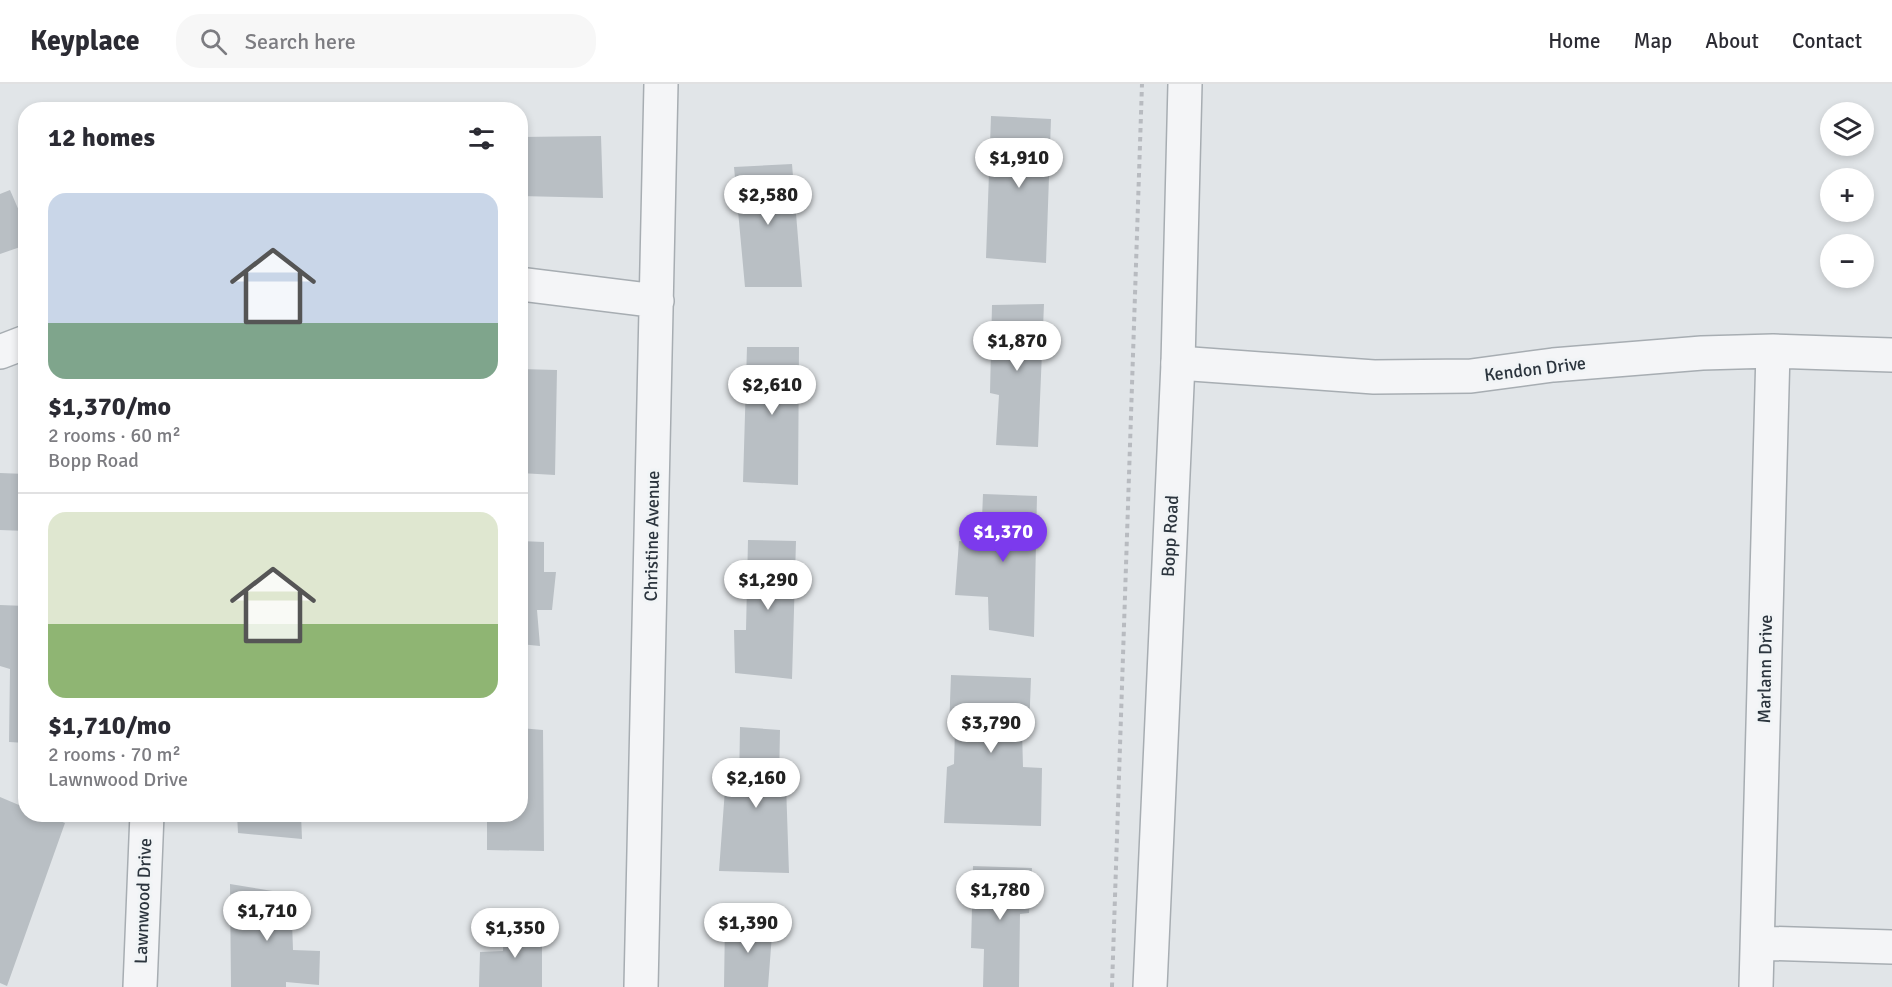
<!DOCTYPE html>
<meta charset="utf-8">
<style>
:root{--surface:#fff;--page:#f7f7f7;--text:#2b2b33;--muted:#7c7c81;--line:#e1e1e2;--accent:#7c3aed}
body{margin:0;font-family:Signika,sans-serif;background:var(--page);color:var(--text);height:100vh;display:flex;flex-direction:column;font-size:22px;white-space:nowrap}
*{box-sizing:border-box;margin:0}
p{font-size:20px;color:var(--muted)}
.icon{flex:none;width:33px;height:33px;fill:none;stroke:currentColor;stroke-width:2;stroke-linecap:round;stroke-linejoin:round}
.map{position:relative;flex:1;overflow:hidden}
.details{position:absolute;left:18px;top:18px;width:510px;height:720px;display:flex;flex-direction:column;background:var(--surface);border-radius:24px;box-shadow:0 3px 9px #0003}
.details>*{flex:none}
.buttons{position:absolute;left:1820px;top:18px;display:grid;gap:12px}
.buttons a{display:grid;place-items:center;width:54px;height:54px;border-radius:50%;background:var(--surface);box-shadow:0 3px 9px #0003;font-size:30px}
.price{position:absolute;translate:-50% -51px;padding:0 14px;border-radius:21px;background:#fff;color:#222;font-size:20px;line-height:39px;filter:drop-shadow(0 2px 3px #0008)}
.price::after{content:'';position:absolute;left:50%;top:36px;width:18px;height:14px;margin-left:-9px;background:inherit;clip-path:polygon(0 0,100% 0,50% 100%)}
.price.active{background:var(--accent);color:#fff}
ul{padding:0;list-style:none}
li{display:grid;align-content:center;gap:12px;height:318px;padding:0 30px}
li+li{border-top:2px solid var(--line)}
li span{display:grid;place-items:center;height:186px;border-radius:18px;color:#555}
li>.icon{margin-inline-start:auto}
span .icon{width:108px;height:108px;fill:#fffc;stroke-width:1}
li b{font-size:26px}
h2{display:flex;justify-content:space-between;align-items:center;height:72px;padding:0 30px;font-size:26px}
header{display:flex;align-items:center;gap:36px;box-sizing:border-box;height:84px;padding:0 30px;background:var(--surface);border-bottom:2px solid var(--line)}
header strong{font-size:28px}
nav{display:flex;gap:33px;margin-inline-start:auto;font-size:21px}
.search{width:420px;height:54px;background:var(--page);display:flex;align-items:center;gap:15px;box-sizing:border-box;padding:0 21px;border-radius:24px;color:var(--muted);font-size:22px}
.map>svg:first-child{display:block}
.building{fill:#b9bfc4}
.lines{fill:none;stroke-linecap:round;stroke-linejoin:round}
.minor-casing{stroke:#a7adb2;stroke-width:36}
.tertiary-casing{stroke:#a7adb2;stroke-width:36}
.path{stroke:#b8bbc0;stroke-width:4;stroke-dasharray:4.5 4.5;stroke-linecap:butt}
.minor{stroke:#f4f5f7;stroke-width:33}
.tertiary{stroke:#f4f5f7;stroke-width:33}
.labels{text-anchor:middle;stroke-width:6;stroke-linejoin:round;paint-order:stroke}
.street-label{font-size:18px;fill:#2c353e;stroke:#f1f4f6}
</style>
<header>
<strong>Keyplace</strong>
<div class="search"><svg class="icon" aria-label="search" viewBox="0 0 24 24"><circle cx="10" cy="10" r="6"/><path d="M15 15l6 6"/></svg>Search here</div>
<nav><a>Home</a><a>Map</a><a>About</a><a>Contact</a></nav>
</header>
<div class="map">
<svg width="1892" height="903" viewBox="0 0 1892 903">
<rect width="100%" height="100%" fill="#e1e5e8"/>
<path class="building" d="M 991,32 L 1051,35 L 1046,179 L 986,174 Z
M 601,52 L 603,114 L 520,112 L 520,53 Z
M 792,80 L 802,203 L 745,203 L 734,83 Z
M 10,106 L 26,143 L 26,161 L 0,170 L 0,110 Z
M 1044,220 L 1038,363 L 996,361 L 999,311 L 990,309 L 992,221 Z
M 747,263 L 799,263 L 798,401 L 743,398 Z
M 520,285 L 557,286 L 555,391 L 520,389 Z
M 0,389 L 26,390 L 26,447 L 0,446 Z
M 983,410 L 1037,412 L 1034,553 L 989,546 L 988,513 L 955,511 L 959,457 L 981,459 Z
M 748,456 L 796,457 L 792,595 L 735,589 L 734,546 L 746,546 Z
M 520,457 L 544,458 L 544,488 L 556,488 L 552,526 L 537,526 L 540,562 L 520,560 Z
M 0,521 L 26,522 L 26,659 L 9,658 L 10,585 L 0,582 Z
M 951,591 L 1031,594 L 1029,646 L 1022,646 L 1023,683 L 1042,684 L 1041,742 L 944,739 L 947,683 L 954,680 L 955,645 L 949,645 Z
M 740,643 L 780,646 L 779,699 L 786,700 L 789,789 L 719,787 L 725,705 L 739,705 Z
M 520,644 L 543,646 L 544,767 L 487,766 L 487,730 L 520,730 Z
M 0,713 L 26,724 L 26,730 L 43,730 L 65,739 L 7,902 L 0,899 Z
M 237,730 L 301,730 L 302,755 L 238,749 Z
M 973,782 L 1032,784 L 1029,829 L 1020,830 L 1019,903 L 983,903 L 984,865 L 971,864 Z
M 230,800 L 291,810 L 293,866 L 320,867 L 319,901 L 286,898 L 286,903 L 231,903 Z
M 725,837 L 773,837 L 768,903 L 724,903 Z
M 504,839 L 542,839 L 542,903 L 479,903 L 480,868 L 503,867 Z"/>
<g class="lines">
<g class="minor-casing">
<path id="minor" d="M 520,200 L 657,217
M 0,268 L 26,258
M 1178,279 L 1374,293 L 1471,292 L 1553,281 L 1702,269 L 1773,267 L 1892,271
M 1758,859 L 1892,863
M 140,903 L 147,730
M 641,903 L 661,0
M 1756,903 L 1773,267"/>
</g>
<g class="tertiary-casing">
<path id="tertiary" d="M 1150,903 L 1178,279 L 1185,0"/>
</g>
<path class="path" d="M 1112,903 L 1142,0"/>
<use href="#minor" class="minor"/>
<use href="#tertiary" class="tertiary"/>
</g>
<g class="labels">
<g class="street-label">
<text transform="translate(1535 285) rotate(-7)" y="6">Kendon Drive</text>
<text transform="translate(652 452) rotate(-89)" y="6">Christine Avenue</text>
<text transform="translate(1170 452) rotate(-87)" y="6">Bopp Road</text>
<text transform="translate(1765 585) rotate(-89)" y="6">Marlann Drive</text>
<text transform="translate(143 817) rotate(-88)" y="6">Lawnwood Drive</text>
</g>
</g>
</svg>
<div class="buttons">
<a><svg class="icon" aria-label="layers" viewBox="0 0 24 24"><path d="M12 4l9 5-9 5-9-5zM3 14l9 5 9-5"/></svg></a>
<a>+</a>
<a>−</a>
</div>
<b class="price" style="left:1019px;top:105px">$1,910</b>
<b class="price" style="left:768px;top:142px">$2,580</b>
<b class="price" style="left:1017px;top:288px">$1,870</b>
<b class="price" style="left:772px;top:332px">$2,610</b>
<b class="price active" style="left:1003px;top:479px">$1,370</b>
<b class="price" style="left:768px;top:527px">$1,290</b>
<b class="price" style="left:991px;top:670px">$3,790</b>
<b class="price" style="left:756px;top:725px">$2,160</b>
<b class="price" style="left:1000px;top:837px">$1,780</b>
<b class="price" style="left:267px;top:858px">$1,710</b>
<b class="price" style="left:748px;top:870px">$1,390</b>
<b class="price" style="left:515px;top:875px">$1,350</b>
<section class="details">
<h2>12 homes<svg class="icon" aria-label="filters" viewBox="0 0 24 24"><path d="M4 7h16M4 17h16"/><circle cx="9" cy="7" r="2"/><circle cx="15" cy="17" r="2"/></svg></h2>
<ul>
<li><span style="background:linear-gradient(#c9d6e8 70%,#7fa58c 0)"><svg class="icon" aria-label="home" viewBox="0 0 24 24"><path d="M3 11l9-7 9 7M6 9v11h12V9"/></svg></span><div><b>$1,370/mo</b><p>2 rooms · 60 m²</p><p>Bopp Road</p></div></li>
<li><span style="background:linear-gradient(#dfe7d0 60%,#8fb573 0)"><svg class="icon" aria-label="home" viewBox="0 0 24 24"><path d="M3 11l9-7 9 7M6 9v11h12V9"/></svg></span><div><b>$1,710/mo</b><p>2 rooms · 70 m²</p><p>Lawnwood Drive</p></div></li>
</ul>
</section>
</div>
